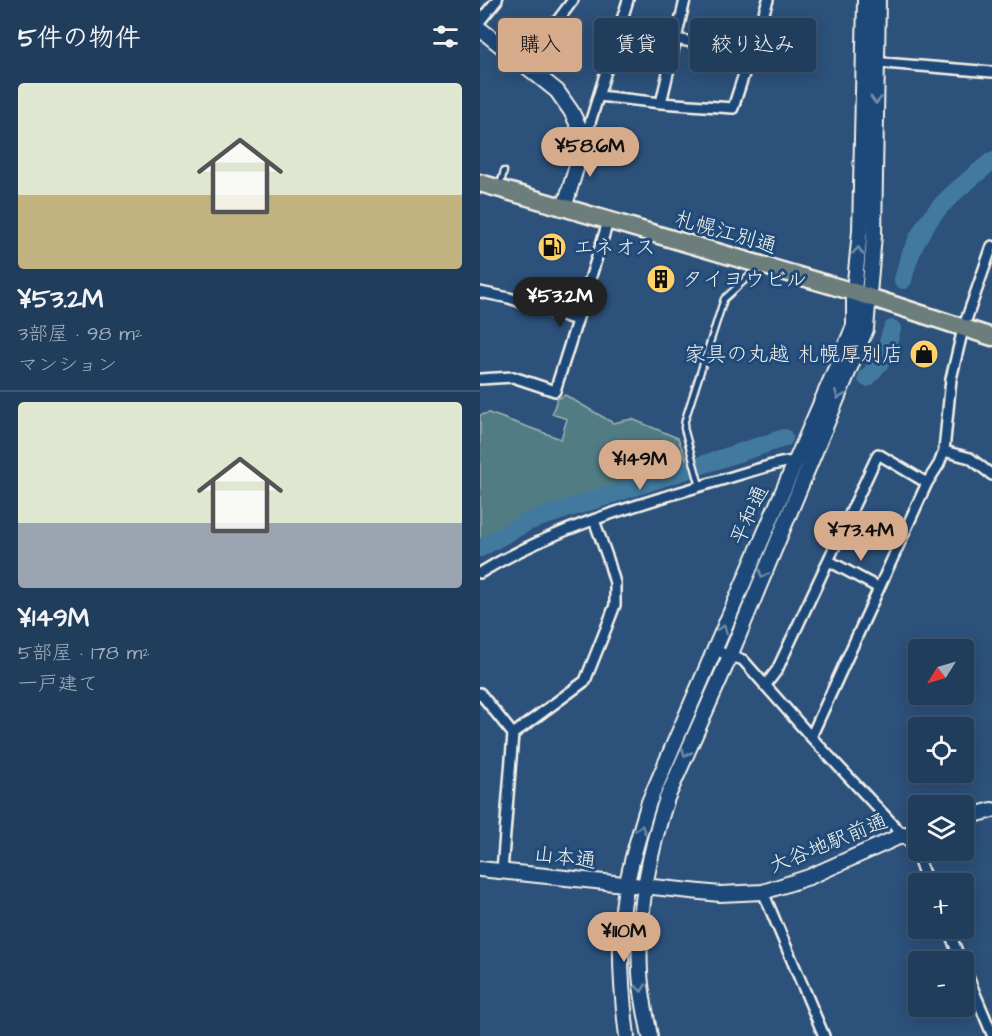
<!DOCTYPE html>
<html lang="ja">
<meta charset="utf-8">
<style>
:root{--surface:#213d5c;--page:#2d4865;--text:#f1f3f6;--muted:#a2aebb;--line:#3e5672;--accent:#d6ab8b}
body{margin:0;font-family:"Architects Daughter","Klee One",sans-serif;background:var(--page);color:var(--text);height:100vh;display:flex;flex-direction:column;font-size:22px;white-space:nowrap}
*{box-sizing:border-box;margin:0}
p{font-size:20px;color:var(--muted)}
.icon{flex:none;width:33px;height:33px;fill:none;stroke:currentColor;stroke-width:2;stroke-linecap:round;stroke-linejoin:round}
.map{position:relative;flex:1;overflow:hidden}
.sheet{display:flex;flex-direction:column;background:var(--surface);width:480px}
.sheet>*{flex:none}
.top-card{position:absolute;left:18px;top:18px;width:404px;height:54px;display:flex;gap:12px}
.needle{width:39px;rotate:233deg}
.buttons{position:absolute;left:428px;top:639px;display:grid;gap:12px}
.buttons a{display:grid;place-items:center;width:66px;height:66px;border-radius:6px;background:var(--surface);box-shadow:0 3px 15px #0003,0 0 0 2px var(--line);font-size:30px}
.price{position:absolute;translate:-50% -51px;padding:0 14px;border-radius:21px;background:var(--accent);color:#111;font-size:20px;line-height:39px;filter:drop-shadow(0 2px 3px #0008)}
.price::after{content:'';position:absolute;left:50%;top:36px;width:18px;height:14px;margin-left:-9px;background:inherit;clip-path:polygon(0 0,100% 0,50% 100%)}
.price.active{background:#222;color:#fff}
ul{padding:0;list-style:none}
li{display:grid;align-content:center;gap:12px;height:318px;padding:0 18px}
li+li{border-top:2px solid var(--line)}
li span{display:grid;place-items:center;height:186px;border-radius:6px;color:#555}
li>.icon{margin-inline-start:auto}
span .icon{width:108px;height:108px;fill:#fffc;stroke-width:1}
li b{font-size:26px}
h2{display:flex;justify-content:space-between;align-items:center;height:72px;padding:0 18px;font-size:26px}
.chip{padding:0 21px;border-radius:6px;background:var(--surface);box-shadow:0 3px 15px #0003,0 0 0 2px var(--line);font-size:21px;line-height:54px}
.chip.active{background:var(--accent);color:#111}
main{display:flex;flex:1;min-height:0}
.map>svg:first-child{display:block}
.green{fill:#517b83;stroke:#a2b6b6;stroke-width:1.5}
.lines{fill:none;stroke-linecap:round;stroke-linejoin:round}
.river{stroke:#437a9f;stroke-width:18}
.lane-casing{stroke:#f4f1e8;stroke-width:9}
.street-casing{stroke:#f4f1e8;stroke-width:14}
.secondary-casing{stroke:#f4f1e8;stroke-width:18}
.highway-casing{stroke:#f4f1e8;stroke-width:21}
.lane{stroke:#1f4a7a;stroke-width:4.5}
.street{stroke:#1f4a7a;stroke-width:9}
.secondary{stroke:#1f4a7a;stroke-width:14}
.highway{stroke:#6c7e7c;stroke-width:16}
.oneway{stroke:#748da6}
.labels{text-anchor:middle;stroke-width:6;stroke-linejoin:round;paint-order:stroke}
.street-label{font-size:21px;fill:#f4f1e8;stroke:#1f4a7a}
.poi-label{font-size:21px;fill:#f4f1e8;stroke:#1f4a7a;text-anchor:start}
</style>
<main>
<section class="sheet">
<h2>5件の物件<svg class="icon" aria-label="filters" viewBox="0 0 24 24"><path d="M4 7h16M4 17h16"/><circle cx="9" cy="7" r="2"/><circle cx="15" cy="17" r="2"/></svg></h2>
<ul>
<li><span style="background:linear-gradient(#dfe7d0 60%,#c2b280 0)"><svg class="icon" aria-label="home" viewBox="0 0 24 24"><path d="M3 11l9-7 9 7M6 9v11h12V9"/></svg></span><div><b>¥53.2M</b><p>3部屋 · 98 m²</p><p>マンション</p></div></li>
<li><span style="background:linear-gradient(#dfe7d0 65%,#9aa5b1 0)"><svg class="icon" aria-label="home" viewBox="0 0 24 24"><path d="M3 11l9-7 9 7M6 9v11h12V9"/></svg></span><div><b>¥149M</b><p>5部屋 · 178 m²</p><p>一戸建て</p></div></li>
</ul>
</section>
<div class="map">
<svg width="512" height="1036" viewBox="0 0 512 1036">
<rect width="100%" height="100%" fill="#2c517b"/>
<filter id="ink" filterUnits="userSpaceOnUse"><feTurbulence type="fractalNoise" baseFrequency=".0167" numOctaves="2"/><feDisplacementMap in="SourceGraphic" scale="12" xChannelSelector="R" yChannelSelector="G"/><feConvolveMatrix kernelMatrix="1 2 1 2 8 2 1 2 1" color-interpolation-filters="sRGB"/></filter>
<g filter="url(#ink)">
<path class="green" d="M 85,395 L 133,423 L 152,419 L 198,438 L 209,466 L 0,544 L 0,415 L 9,413 L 81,439 L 87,419 L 72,414 L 77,399 Z"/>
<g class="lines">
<path class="river" d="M 423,280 C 437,219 466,199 512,161
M 387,378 L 403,359 L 412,329
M 0,548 L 47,522 L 304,438"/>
<g class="lane-casing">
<path id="lane" d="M 20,186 L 24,171
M 220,486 L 204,428 L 205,420 L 244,299 L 277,269"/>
</g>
<g class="street-casing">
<path id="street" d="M 0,21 L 17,0
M 196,39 L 271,53
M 392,62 L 512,72
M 45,64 L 93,0
M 119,96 L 181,103 L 253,108 L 288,0
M 181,103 L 205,0
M 105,139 L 148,0
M 0,292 L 29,298 L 97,320
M 0,379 L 33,377 L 75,391 L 128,222
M 464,451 L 490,458 L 512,475
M 349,561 L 399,588
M 0,573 C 76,526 163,503 248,478 C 266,473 302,460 319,461
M 234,650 L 263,660 L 331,737 L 423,835 L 434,848 L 448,884
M 285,686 L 297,670 L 398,454 L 447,483
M 0,693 L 33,734 L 22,871
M 33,734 L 105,681 L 127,626 L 135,605 L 135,583 L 128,559 L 114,520
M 331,737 L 447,483 L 459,464 L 464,451 L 471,379 L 483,329 L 512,246
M 283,892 L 344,1036
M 468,928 L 481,962
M 483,965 L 512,1034"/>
</g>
<g class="secondary-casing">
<path id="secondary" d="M 0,29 L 77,91 L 91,111 L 105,139 L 84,208
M 483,818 L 512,810
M 0,869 L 240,894 L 283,892 L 329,877 L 423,835 L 438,831
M 147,1036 C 142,997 139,959 142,920 C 144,883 158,838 169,802 L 374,326 L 374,292 L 380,231 L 385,0
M 170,1036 C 166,1015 161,994 160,972 C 157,914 169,853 187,798 L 250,656 L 386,329 L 394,235 L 398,0"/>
</g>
<g class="highway-casing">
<path id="highway" d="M 0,183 L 374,292 L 512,337"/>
</g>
<use href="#lane" class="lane"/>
<use href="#street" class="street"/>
<use href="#secondary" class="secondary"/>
<use href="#highway" class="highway"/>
</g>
<defs><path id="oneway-chevron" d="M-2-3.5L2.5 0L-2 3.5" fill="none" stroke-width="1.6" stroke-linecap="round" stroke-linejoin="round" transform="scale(1.5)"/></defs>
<g class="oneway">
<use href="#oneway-chevron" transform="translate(396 100) rotate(92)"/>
<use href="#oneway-chevron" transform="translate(378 251) rotate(-85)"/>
<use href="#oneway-chevron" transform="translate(359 395) rotate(113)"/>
<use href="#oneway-chevron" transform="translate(283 574) rotate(112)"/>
<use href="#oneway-chevron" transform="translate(243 629) rotate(-67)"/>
<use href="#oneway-chevron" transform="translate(206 753) rotate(113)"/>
<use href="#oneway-chevron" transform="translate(161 829) rotate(-74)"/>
<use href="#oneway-chevron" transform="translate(161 988) rotate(84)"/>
</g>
</g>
<defs>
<g id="fuel-disc" transform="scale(1.5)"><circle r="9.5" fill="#ffd166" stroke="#1f4a7a"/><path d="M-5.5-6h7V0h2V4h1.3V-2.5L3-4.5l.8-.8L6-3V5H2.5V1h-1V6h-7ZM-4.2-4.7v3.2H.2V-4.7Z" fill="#111"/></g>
<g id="building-disc" transform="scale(1.5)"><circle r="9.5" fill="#ffd166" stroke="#1f4a7a"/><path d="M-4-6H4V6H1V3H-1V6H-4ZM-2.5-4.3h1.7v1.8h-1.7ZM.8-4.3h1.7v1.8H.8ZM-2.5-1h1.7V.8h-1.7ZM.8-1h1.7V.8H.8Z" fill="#111"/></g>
<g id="shop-disc" transform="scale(1.5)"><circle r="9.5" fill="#ffd166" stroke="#1f4a7a"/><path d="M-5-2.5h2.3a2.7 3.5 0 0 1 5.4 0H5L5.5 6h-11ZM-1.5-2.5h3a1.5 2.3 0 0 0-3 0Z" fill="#111"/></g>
</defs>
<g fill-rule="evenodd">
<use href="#fuel-disc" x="72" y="247"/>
<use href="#building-disc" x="181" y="279"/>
<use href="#shop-disc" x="444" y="354"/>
</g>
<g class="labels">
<g class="street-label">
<text transform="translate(246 232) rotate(16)" y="7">札幌江別通</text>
<text transform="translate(269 515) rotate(-66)" y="7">平和通</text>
<text transform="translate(348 843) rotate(-22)" y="7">大谷地駅前通</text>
<text transform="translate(85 857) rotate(7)" y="7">山本通</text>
</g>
<g class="poi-label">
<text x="93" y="254">エネオス</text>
<text x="202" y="286">タイヨウビル</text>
<text x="423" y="361" text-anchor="end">家具の丸越 札幌厚別店</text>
</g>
</g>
</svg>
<div class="buttons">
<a><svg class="needle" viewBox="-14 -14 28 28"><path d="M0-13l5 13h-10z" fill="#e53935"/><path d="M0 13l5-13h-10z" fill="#a2aebb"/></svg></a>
<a><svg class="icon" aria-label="locate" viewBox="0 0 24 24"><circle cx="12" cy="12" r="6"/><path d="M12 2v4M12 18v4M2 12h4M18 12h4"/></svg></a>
<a><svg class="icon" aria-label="layers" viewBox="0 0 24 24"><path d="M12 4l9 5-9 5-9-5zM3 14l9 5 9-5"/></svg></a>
<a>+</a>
<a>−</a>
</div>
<b class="price" style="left:110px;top:178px">¥58.6M</b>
<b class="price active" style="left:80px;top:328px">¥53.2M</b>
<b class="price" style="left:160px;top:491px">¥149M</b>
<b class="price" style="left:381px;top:562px">¥73.4M</b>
<b class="price" style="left:144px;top:963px">¥110M</b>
<div class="top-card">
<a class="chip active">購入</a>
<a class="chip">賃貸</a>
<a class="chip">絞り込み</a>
</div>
</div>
</main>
